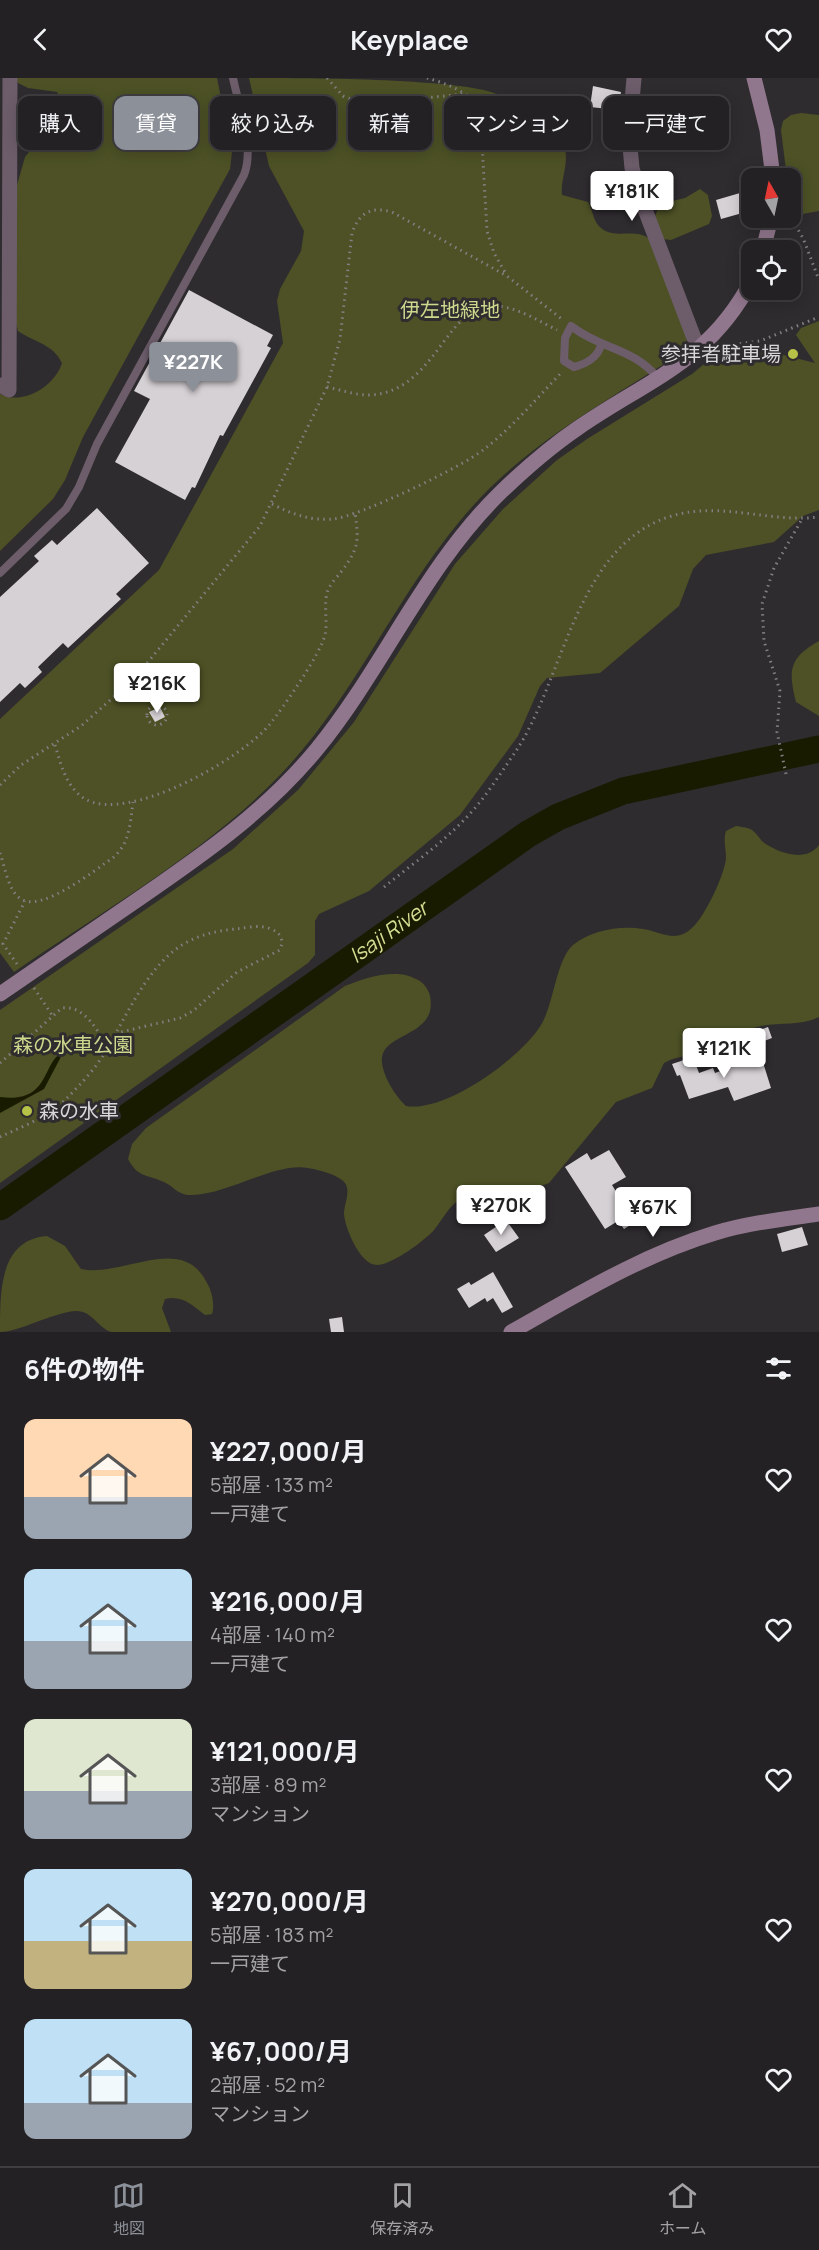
<!DOCTYPE html>
<html lang="ja">
<meta charset="utf-8">
<style>
:root{--surface:#232123;--page:#2f2e30;--text:#f1f3f6;--muted:#a3a3a6;--line:#403e41;--accent:#8c9099}
body{margin:0;font-family:Manrope,"Noto Sans JP",sans-serif;background:var(--page);color:var(--text);height:100vh;display:flex;flex-direction:column;font-size:22px;white-space:nowrap}
*{box-sizing:border-box;margin:0}
p{font-size:20px;color:var(--muted)}
.icon{flex:none;width:33px;height:33px;fill:none;stroke:currentColor;stroke-width:2;stroke-linecap:round;stroke-linejoin:round}
.map{position:relative;height:1254px;overflow:hidden}
.panel{display:flex;flex-direction:column;background:var(--surface);flex:1}
.panel>*{flex:none}
.guide{position:absolute;left:18px;top:18px;width:783px;height:54px;display:flex;gap:12px}
.needle{width:39px;rotate:351deg}
.controls{position:absolute;left:741px;top:90px;display:grid;gap:12px}
.controls a{display:grid;place-items:center;width:60px;height:60px;border-radius:12px;background:var(--surface);box-shadow:0 3px 15px #0003,0 0 0 2px var(--line);font-size:30px}
.price{position:absolute;translate:-50% -51px;padding:0 14px;border-radius:6px;background:#fff;color:#222;font-size:20px;line-height:39px;filter:drop-shadow(0 2px 3px #0008)}
.price::after{content:'';position:absolute;left:50%;top:36px;width:18px;height:14px;margin-left:-9px;background:inherit;clip-path:polygon(0 0,100% 0,50% 100%)}
.price.current{background:var(--accent);color:#fff}
ul{padding:0;list-style:none}
li{display:flex;align-items:center;gap:18px;height:150px;padding:0 24px}
li span{display:grid;place-items:center;flex:none;width:168px;height:120px;border-radius:12px;color:#555}
li>.icon{margin-inline-start:auto}
span .icon{width:72px;height:72px;fill:#fffc;stroke-width:1}
li b{font-size:26px}
h2{display:flex;justify-content:space-between;align-items:center;height:72px;padding:0 24px;font-size:26px}
.tag{padding:0 21px;border-radius:12px;background:var(--surface);box-shadow:0 3px 15px #0003,0 0 0 2px var(--line);font-size:21px;line-height:54px}
.tag.current{background:var(--accent);color:#fff}
header{display:flex;justify-content:space-between;align-items:center;height:78px;padding:0 24px;background:var(--surface);font-size:27px;font-weight:700}
.tab-bar{display:flex;justify-content:space-around;align-items:center;height:84px;border-top:2px solid var(--line);background:var(--surface);font-size:16px;color:var(--muted)}
.tab-bar a{display:grid;justify-items:center;gap:3px}
.tab-bar .current{color:var(--accent)}
.map>svg:first-child{display:block}
.green{fill:#4d5125}
.water{fill:#191b00}
.lines{fill:none;stroke-linecap:round;stroke-linejoin:round}
.river{stroke:#191b00;stroke-width:27}
.building{fill:#d6d1d5}
.path{stroke:#817f81;stroke-width:3;stroke-dasharray:1.5 4.5;stroke-linecap:butt}
.lane{stroke:#6d5d6b;stroke-width:8}
.street{stroke:#6d5d6b;stroke-width:15}
.secondary{stroke:#91778d;stroke-width:15}
.poi-dot{fill:#b6c148;stroke:#2f2c2f;stroke-width:2}
.labels{text-anchor:middle;stroke-width:6;stroke-linejoin:round;paint-order:stroke}
.park-label{font-size:20px;fill:#ced88c;stroke:#2f2c2f}
.poi-label{font-size:20px;fill:#d9d7d9;stroke:#2f2c2f;text-anchor:end}
.water-label{font-size:21px;font-style:italic;fill:#d5de92;stroke:#2f2c2f}
</style>
<header><svg class="icon" aria-label="back" viewBox="0 0 24 24"><path d="M15 5l-7 7 7 7"/></svg>Keyplace<svg class="icon" aria-label="heart" viewBox="0 0 24 24"><path d="M12 20l-8-8c-3-5 5-10 8-4 3-6 11-1 8 4z"/></svg></header>
<div class="map">
<svg width="819" height="1254" viewBox="0 0 819 1254">
<rect width="100%" height="100%" fill="#2f2c2f"/>
<path class="green" d="M 16,0 L 217,0 L 232,74 L 230,91 L 83,359 L 65,402 L 53,421 L 0,473 L 0,316 C 23,328 55,308 62,285 C 53,266 34,264 18,253 L 15,241 L 17,107 L 25,79 L 32,70 L 60,60 C 67,46 64,28 57,14 L 28,10 L 18,5 Z
M 249,0 C 299,0 465,0 499,17 C 509,24 514,36 524,43 C 537,52 555,53 563,67 C 571,81 560,101 562,117 L 588,124 C 593,132 593,144 601,150 C 615,162 636,149 651,162 L 686,255 L 687,267 L 678,277 C 598,329 520,369 459,444 C 393,524 352,622 280,697 C 207,773 101,834 14,894 L 0,875 L 0,641 L 159,492 L 283,265 L 277,223 L 280,211 L 301,173 L 304,153 L 269,88 Z
M 801,35 L 819,37 L 819,133 L 797,137 L 791,133 L 790,100 L 787,100 L 781,52 L 783,43 L 791,37 Z
M 700,111 L 708,117 L 712,138 L 709,146 L 671,162 L 663,161 L 655,138 L 660,126 L 685,120 Z
M 819,243 L 819,432 L 803,438 L 774,464 L 706,477 L 693,491 L 679,528 L 600,595 L 547,600 L 540,608 L 518,658 L 460,737 L 369,813 L 319,836 L 315,843 L 315,877 L 308,885 L 0,1105 L 0,932 L 233,771 L 298,712 L 354,644 L 455,486 L 503,431 L 557,382 L 587,361 L 692,296 L 720,273 L 752,269 L 815,285 L 796,257 L 801,250 Z
M 819,563 L 819,638 L 796,624 C 788,592 789,580 819,563 Z
M 736,748 C 740,749 746,749 750,751 C 755,753 759,760 763,764 C 778,775 806,785 819,767 L 819,939 C 796,950 774,942 751,951 C 738,956 736,970 723,974 C 701,981 686,973 664,985 L 652,1010 L 616,1024 L 549,1105 C 536,1111 527,1107 514,1109 C 492,1111 471,1111 454,1126 C 446,1133 441,1144 434,1152 C 424,1163 392,1187 377,1187 C 360,1187 345,1150 344,1136 C 344,1126 351,1114 345,1105 C 338,1096 318,1092 308,1090 C 273,1084 225,1119 188,1117 C 177,1116 173,1108 164,1104 C 147,1096 138,1100 128,1081 L 132,1066 L 146,1050 L 345,908 C 361,902 376,896 394,896 C 403,896 408,897 416,901 C 423,904 428,910 430,918 C 438,958 386,954 382,979 C 380,994 395,1018 406,1028 C 445,1035 521,980 541,947 C 554,926 556,882 573,867 C 591,852 621,847 643,851 C 662,854 676,866 693,849 C 705,838 725,796 726,780 C 726,770 723,763 726,753 Z
M 47,1158 L 65,1168 L 81,1191 C 123,1200 182,1154 207,1205 C 212,1213 215,1227 212,1236 L 205,1237 C 192,1227 182,1217 165,1221 L 162,1230 L 171,1254 C 156,1254 123,1254 111,1254 C 97,1249 92,1232 75,1233 C 52,1235 19,1254 0,1254 C 0,1211 0,1162 47,1158 Z"/>
<path class="water" d="M 64,973 L 44,1011 L 0,1035 L 0,1019 C 51,1026 41,984 64,973 Z"/>
<g class="lines">
<path class="river" id="s1" d="M 0,1129 L 528,756 L 558,739 L 623,713 L 819,671"/>
</g>
<path class="building" d="M 593,8 L 621,14 L 618,32 L 590,29 Z
M 740,115 L 746,134 L 721,141 L 716,122 Z
M 189,212 L 273,257 L 267,268 L 271,270 L 223,358 L 220,357 L 195,410 L 192,409 L 185,422 L 115,384 L 150,321 L 134,313 Z
M 97,430 L 149,485 L 116,516 L 121,521 L 68,570 L 63,565 L 38,589 L 42,594 L 25,610 L 20,605 L 0,624 L 0,519 L 39,483 L 34,478 L 52,462 L 57,467 Z
M 160,629 L 165,639 L 155,644 L 149,634 Z
M 768,949 L 772,960 L 748,969 L 744,958 Z
M 761,978 L 771,1010 L 734,1023 L 728,1009 L 689,1021 L 680,997 L 677,998 L 672,986 L 693,979 L 699,995 L 713,990 L 715,995 Z
M 609,1072 L 626,1099 L 612,1107 L 635,1144 L 624,1151 L 618,1143 L 605,1151 L 565,1089 L 587,1075 L 591,1082 Z
M 517,1111 L 523,1121 L 512,1127 L 506,1118 Z
M 506,1142 L 519,1160 L 496,1174 L 484,1157 Z
M 802,1149 L 808,1167 L 782,1174 L 777,1156 Z
M 493,1194 L 513,1229 L 502,1235 L 493,1220 L 487,1224 L 485,1220 L 469,1230 L 457,1211 L 469,1204 L 471,1207 Z
M 342,1239 L 344,1254 L 331,1254 L 329,1241 Z"/>
<g class="lines">
<path class="path" d="M 327,0 L 343,18 L 364,26 L 465,16
M 427,0 C 445,5 470,14 480,31 L 487,153 L 494,175 L 506,196
M 786,141 L 793,143 L 803,160 L 819,202
M 722,268 L 760,263 L 819,239
M 327,309 C 341,312 355,317 368,317 C 437,316 446,221 498,228 C 518,230 539,243 557,252
M 272,426 C 292,436 310,443 333,441 C 358,439 462,389 483,372 C 512,350 536,321 561,295
M 137,597 L 154,627
M147 637a10 10 0 1 1 20 0a10 10 0 1 1-20 0Z
M 55,667 C 61,687 66,709 85,721 C 128,746 243,680 270,646 C 283,630 321,575 325,557 C 328,543 323,526 328,512 C 331,505 337,499 341,494 C 359,470 359,464 355,435
M 786,696 L 777,654 L 780,613 L 764,563 L 762,526 L 774,490 L 802,441
M 0,707 L 21,687 L 81,648 L 134,601 L 260,448 L 327,309 L 340,261 L 352,155 C 359,135 371,128 392,134 L 507,198 L 563,242
M 0,775 C 5,789 8,813 21,821 C 41,835 95,792 114,779 C 130,764 130,746 133,724
M 384,809 C 411,787 440,767 464,742 C 484,722 500,696 516,673 C 565,599 576,464 675,437 C 724,424 770,445 819,439
M 17,886 L 3,866 L 25,823
M 34,910 L 52,937
M 0,985 L 62,930 C 85,927 96,952 108,968
M 0,1059 C 23,1048 49,1039 67,1020 C 80,1007 96,990 105,974 C 127,938 146,890 182,867 C 198,857 216,853 235,851 C 246,850 260,846 271,851 C 281,855 284,862 280,872 L 237,894 L 193,933 L 180,940 L 117,955"/>
<path class="lane" d="M 601,267 C 598,279 586,286 574,289 L 564,283 L 565,260 L 571,248 C 602,272 632,269 658,300
M 0,495 L 66,431 L 79,409 L 97,366 L 244,97 C 255,68 239,30 233,0"/>
<path class="street" d="M 634,0 L 629,58 L 632,90 L 641,121 L 694,260 L 702,270
M 0,307 L 9,312 L 10,0"/>
<path class="secondary" d="M 754,0 L 767,52 L 773,100
M 763,172 L 771,140
M 0,916 C 47,884 93,852 140,820 C 204,776 267,732 317,671 C 384,589 424,489 501,414 C 525,391 550,369 578,350 C 649,301 709,284 752,202
M 511,1254 C 577,1217 642,1177 715,1155 C 748,1145 784,1141 819,1136"/>
</g>
<g class="poi-dot">
<circle cx="793" cy="276" r="6"/>
<circle cx="27" cy="1033" r="6"/>
</g>
<g class="labels">
<g class="park-label">
<text x="450" y="239">伊左地緑地</text>
<text x="73" y="974">森の水車公園</text>
</g>
<g class="poi-label">
<text x="781" y="283">参拝者駐車場</text>
<text x="39" y="1040" text-anchor="start">森の水車</text>
</g>
<g class="water-label">
<text dy="7" stroke="none"><textPath href="#s1" startOffset="476">Isaji River</textPath></text>
</g>
</g>
</svg>
<div class="controls">
<a><svg class="needle" viewBox="-14 -14 28 28"><path d="M0-13l5 13h-10z" fill="#e53935"/><path d="M0 13l5-13h-10z" fill="#a3a3a6"/></svg></a>
<a><svg class="icon" aria-label="locate" viewBox="0 0 24 24"><circle cx="12" cy="12" r="6"/><path d="M12 2v4M12 18v4M2 12h4M18 12h4"/></svg></a>
</div>
<b class="price" style="left:632px;top:144px">¥181K</b>
<b class="price current" style="left:193px;top:315px">¥227K</b>
<b class="price" style="left:157px;top:636px">¥216K</b>
<b class="price" style="left:724px;top:1001px">¥121K</b>
<b class="price" style="left:501px;top:1158px">¥270K</b>
<b class="price" style="left:653px;top:1160px">¥67K</b>
<div class="guide">
<a class="tag">購入</a>
<a class="tag current">賃貸</a>
<a class="tag">絞り込み</a>
<a class="tag">新着</a>
<a class="tag">マンション</a>
<a class="tag">一戸建て</a>
</div>
</div>
<section class="panel">
<h2>6件の物件<svg class="icon" aria-label="filters" viewBox="0 0 24 24"><path d="M4 7h16M4 17h16"/><circle cx="9" cy="7" r="2"/><circle cx="15" cy="17" r="2"/></svg></h2>
<ul>
<li><span style="background:linear-gradient(#ffd9b3 65%,#9aa5b1 0)"><svg class="icon" aria-label="home" viewBox="0 0 24 24"><path d="M3 11l9-7 9 7M6 9v11h12V9"/></svg></span><div><b>¥227,000/月</b><p>5部屋 · 133 m²</p><p>一戸建て</p></div><svg class="icon" aria-label="heart" viewBox="0 0 24 24"><path d="M12 20l-8-8c-3-5 5-10 8-4 3-6 11-1 8 4z"/></svg></li>
<li><span style="background:linear-gradient(#bfe0f5 60%,#9aa5b1 0)"><svg class="icon" aria-label="home" viewBox="0 0 24 24"><path d="M3 11l9-7 9 7M6 9v11h12V9"/></svg></span><div><b>¥216,000/月</b><p>4部屋 · 140 m²</p><p>一戸建て</p></div><svg class="icon" aria-label="heart" viewBox="0 0 24 24"><path d="M12 20l-8-8c-3-5 5-10 8-4 3-6 11-1 8 4z"/></svg></li>
<li><span style="background:linear-gradient(#dfe7d0 60%,#9aa5b1 0)"><svg class="icon" aria-label="home" viewBox="0 0 24 24"><path d="M3 11l9-7 9 7M6 9v11h12V9"/></svg></span><div><b>¥121,000/月</b><p>3部屋 · 89 m²</p><p>マンション</p></div><svg class="icon" aria-label="heart" viewBox="0 0 24 24"><path d="M12 20l-8-8c-3-5 5-10 8-4 3-6 11-1 8 4z"/></svg></li>
<li><span style="background:linear-gradient(#bfe0f5 60%,#c2b280 0)"><svg class="icon" aria-label="home" viewBox="0 0 24 24"><path d="M3 11l9-7 9 7M6 9v11h12V9"/></svg></span><div><b>¥270,000/月</b><p>5部屋 · 183 m²</p><p>一戸建て</p></div><svg class="icon" aria-label="heart" viewBox="0 0 24 24"><path d="M12 20l-8-8c-3-5 5-10 8-4 3-6 11-1 8 4z"/></svg></li>
<li><span style="background:linear-gradient(#bfe0f5 70%,#9aa5b1 0)"><svg class="icon" aria-label="home" viewBox="0 0 24 24"><path d="M3 11l9-7 9 7M6 9v11h12V9"/></svg></span><div><b>¥67,000/月</b><p>2部屋 · 52 m²</p><p>マンション</p></div><svg class="icon" aria-label="heart" viewBox="0 0 24 24"><path d="M12 20l-8-8c-3-5 5-10 8-4 3-6 11-1 8 4z"/></svg></li>
</ul>
</section>
<nav class="tab-bar">
<a class="current"><svg class="icon" aria-label="map" viewBox="0 0 24 24"><path d="M3 6l6-2 6 2 6-2v14l-6 2-6-2-6 2zM9 4v14M15 6v14"/></svg>地図</a>
<a><svg class="icon" aria-label="saved" viewBox="0 0 24 24"><path d="M7 4h10v16l-5-4-5 4z"/></svg>保存済み</a>
<a><svg class="icon" aria-label="home" viewBox="0 0 24 24"><path d="M3 11l9-7 9 7M6 9v11h12V9"/></svg>ホーム</a>
</nav>
